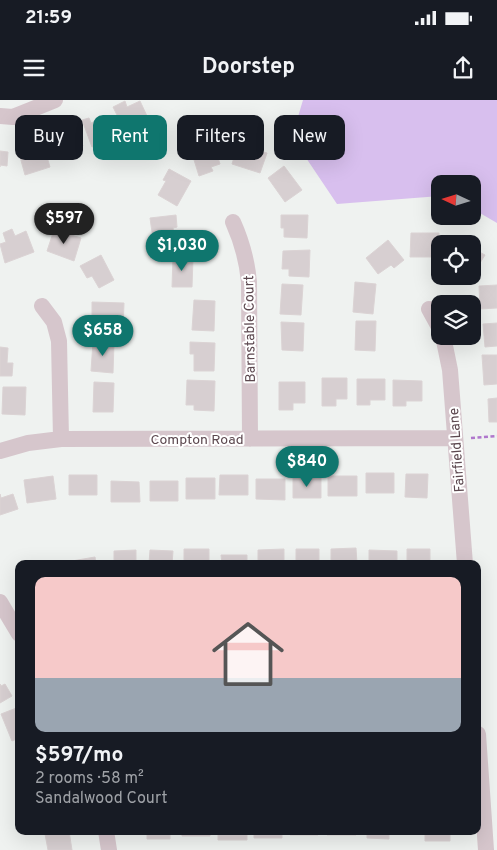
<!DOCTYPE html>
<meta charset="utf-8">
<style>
:root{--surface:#171b24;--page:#242831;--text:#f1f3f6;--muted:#9ea1a6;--line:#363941;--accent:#0f766e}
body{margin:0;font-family:Overpass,sans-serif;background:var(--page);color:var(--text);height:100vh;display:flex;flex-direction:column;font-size:19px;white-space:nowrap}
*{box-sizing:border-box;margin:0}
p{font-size:16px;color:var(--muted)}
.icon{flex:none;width:28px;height:28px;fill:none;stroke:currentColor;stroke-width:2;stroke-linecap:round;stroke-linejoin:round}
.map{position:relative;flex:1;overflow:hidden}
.panel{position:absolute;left:15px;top:460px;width:466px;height:275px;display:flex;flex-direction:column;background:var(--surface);border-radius:10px;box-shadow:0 5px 20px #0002}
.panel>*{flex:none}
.hud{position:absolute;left:15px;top:15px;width:468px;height:45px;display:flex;gap:10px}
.needle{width:32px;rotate:274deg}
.fabs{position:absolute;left:431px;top:75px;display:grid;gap:10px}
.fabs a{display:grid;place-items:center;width:50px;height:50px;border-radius:10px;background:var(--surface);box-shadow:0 5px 20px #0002;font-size:25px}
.price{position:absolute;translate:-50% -42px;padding:0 11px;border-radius:18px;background:var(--accent);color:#fff;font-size:16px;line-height:32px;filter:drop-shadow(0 1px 2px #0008)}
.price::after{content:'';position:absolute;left:50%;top:30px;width:15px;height:11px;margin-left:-8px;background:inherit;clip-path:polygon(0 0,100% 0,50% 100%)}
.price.active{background:#222;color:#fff}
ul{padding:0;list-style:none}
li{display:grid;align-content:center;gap:10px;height:265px;padding:0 20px}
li+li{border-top:1px solid var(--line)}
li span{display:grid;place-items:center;height:155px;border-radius:10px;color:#555}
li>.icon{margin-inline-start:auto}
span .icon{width:90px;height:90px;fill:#fffc;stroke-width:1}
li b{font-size:21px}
.chip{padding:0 18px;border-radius:10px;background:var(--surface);box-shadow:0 5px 20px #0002;font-size:18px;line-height:45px}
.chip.active{background:var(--accent);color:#fff}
.status{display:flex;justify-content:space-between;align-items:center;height:35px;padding:0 25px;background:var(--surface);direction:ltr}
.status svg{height:14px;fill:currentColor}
header{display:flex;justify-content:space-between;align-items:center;height:65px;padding:0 20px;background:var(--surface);font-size:22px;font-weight:700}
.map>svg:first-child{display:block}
.green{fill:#d8bfee}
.building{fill:#d7cfd1;stroke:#dbd3d4}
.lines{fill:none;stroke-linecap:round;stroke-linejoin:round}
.path{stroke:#af77cc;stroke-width:2.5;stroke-dasharray:4 2.5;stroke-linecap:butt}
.minor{stroke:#d6c6cc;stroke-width:16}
.labels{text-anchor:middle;stroke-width:4;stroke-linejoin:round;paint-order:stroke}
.street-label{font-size:14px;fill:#5c484f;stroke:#fff}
</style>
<div class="status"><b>21:59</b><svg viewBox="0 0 49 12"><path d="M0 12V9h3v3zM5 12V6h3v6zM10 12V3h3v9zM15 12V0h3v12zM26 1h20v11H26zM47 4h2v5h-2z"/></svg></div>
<header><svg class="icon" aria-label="menu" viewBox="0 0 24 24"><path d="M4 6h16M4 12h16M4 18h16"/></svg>Doorstep<svg class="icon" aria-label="share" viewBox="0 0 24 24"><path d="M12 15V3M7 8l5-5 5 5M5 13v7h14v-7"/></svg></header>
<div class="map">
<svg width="497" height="750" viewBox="0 0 497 750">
<rect width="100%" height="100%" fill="#eff2f0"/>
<path class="green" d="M 303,0 L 497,0 L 497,123 L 473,109 L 472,84 L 440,84 L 440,96 L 337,104 L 292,37 Z"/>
<path class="building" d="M 125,1 L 127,7 L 140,1 L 147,16 L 123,27 L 113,7 Z
M 109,16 L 117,37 L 92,47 L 82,20 L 89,18 L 91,23 Z
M 75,27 L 83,46 L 58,56 L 50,37 Z
M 42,40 L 50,67 L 25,75 L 19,53 L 35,49 L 33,42 Z
M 213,42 L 220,64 L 211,67 L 213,71 L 199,76 L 191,50 Z
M 238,44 L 267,53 L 260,73 L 232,64 Z
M 0,51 L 8,52 L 7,66 L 0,65 L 0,67 Z
M 284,66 L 302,90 L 285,102 L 268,78 Z
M 169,69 L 191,81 L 177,106 L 158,95 L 166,81 L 163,80 Z
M 176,115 L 177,127 L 173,128 L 175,143 L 154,146 L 150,118 Z
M 281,115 L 308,115 L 307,138 L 284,137 L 284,128 L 281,128 Z
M 12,129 L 15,136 L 26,131 L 34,152 L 5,163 L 0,144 L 6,142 L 3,133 Z
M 54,130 L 81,138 L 74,161 L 47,151 Z
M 411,133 L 439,133 L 438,157 L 410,157 Z
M 388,140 L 404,160 L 394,168 L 391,165 L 378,174 L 366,158 Z
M 472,148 L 485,155 L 475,171 L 472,170 Z
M 310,150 L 309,177 L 289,176 L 289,169 L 282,169 L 283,151 Z
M 101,155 L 114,180 L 99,188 L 92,176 L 87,178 L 80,166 Z
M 173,157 L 193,158 L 192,187 L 172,187 Z
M 355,182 L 376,184 L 373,214 L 353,212 Z
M 282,184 L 303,185 L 301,215 L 280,214 Z
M 497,185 L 497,208 L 480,209 L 479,186 Z
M 194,200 L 215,201 L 214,231 L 192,230 Z
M 92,202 L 124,203 L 123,229 L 105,228 L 105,217 L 92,216 Z
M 356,221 L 376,221 L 375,251 L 355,250 Z
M 281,222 L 304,223 L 303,251 L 282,250 Z
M 497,223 L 497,246 L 485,247 L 483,224 Z
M 93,242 L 114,243 L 113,273 L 91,271 Z
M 190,242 L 215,243 L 214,271 L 194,271 L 194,254 L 190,254 Z
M 0,247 L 8,248 L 7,263 L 13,263 L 12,276 L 0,276 Z
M 482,255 L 497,255 L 497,284 L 484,285 Z
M 322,278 L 347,278 L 347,299 L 336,299 L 336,306 L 322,306 Z
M 357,279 L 385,279 L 385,300 L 370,300 L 370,305 L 357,305 Z
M 187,280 L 215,281 L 214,311 L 194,310 L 194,305 L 186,305 Z
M 393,280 L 422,281 L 422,301 L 406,301 L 406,306 L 393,306 Z
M 94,282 L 114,283 L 113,312 L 93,312 Z
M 279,282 L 305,282 L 305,303 L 293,303 L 293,310 L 279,310 Z
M 3,287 L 26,287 L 25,315 L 2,314 Z
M 497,298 L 497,322 L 489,322 L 488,299 Z
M 366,373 L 394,373 L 394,393 L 366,393 Z
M 406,374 L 428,374 L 427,398 L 405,397 Z
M 69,375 L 97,375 L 97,395 L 69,395 Z
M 220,375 L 248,375 L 248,395 L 219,395 Z
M 53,376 L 56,399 L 27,403 L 24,380 Z
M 328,376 L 357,376 L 357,396 L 328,396 Z
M 293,377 L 321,378 L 321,398 L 293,398 Z
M 186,378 L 215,378 L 215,399 L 186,399 Z
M 256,379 L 285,379 L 285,400 L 256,399 Z
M 111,381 L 139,382 L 140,402 L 111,402 Z
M 150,381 L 178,381 L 178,401 L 150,401 Z
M 0,394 L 1,398 L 13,394 L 18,409 L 0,415 Z
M 356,448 L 357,464 L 331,464 L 331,449 Z
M 184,449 L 209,449 L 209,464 L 184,464 Z
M 284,449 L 284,464 L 258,464 L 258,450 Z
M 296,449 L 319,449 L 319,464 L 296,464 Z
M 407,449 L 430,449 L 430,464 L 407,464 Z
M 136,450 L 136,464 L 114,464 L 114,451 Z
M 150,450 L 173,451 L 172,464 L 149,464 Z
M 369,450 L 397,451 L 397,464 L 369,464 Z
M 221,455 L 247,455 L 247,464 L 222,464 Z
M 95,457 L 96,464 L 72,464 L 72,461 Z
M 0,584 L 1,586 L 5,584 L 12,596 L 0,603 Z
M 19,607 L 19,638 L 12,641 L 1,614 Z
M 69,731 L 72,750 L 48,750 L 45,734 Z
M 147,731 L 170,731 L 170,739 L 147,739 Z
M 182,731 L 210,731 L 210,736 L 182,736 Z
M 218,731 L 247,731 L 247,740 L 218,740 Z
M 254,731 L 282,731 L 282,738 L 254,738 Z
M 290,731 L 318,731 L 318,735 L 290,735 Z
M 327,731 L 356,731 L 356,735 L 327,735 Z
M 367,731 L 389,731 L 389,739 L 367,738 Z
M 425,731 L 450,731 L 450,741 L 425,741 Z"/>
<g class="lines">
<path class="path" d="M 471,338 L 497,336"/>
<path class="minor" d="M 0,16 L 13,17 L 55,0
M 233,122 C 242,142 247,160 249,182 L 250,339
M 42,206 L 54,222 L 59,241 L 61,339
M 429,209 L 440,229
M 443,236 L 450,270 L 465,464
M 0,351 L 28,343 L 61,339 L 455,338
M 0,502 L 19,534
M 478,634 L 486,750
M 106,731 L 109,750"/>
</g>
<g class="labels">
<g class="street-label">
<text transform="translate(249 229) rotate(-91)" y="5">Barnstable Court</text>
<text x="197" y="344">Compton Road</text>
<text transform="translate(456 350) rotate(-94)" y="5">Fairfield Lane</text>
</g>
</g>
</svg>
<div class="fabs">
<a><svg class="needle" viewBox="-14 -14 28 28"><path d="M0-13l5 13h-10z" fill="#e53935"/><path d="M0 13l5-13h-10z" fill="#9ea1a6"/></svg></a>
<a><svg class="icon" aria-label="locate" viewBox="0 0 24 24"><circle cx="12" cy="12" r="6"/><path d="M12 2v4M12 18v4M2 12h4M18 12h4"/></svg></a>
<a><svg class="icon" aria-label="layers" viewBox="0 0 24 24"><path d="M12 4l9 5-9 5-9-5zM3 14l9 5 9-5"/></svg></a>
</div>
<b class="price active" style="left:64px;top:145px">$597</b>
<b class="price" style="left:182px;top:172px">$1,030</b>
<b class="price" style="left:103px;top:257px">$658</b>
<b class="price" style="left:307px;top:388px">$840</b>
<div class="hud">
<a class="chip">Buy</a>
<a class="chip active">Rent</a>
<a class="chip">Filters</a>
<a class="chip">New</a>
</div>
<section class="panel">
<ul>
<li><span style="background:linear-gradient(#f6c9c9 65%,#9aa5b1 0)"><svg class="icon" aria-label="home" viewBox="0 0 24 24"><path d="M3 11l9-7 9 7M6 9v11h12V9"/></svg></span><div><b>$597/mo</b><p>2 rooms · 58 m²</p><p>Sandalwood Court</p></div></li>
</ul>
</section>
</div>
